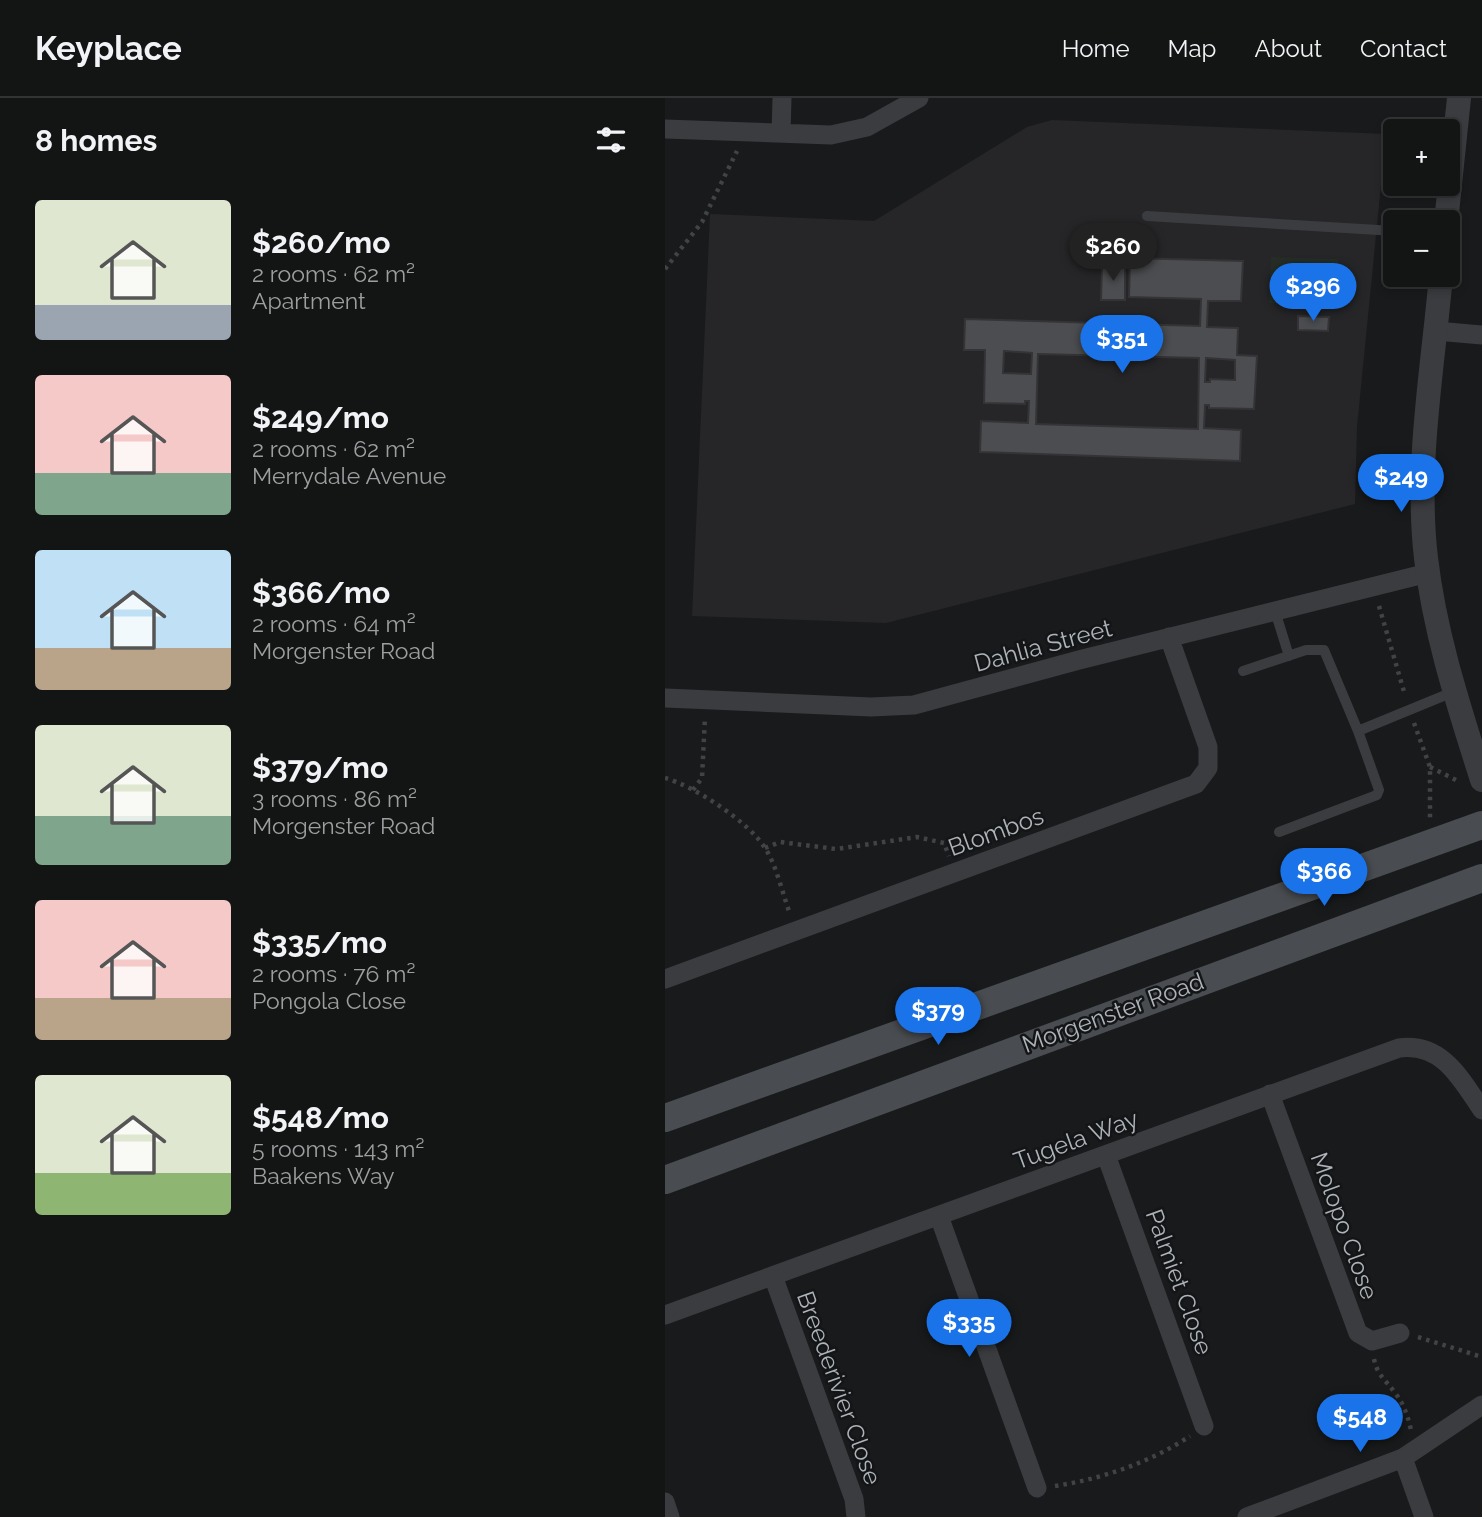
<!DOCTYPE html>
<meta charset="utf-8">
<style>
:root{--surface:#131414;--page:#1c1d1d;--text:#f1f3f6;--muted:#9d9ea0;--line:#323334;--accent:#1a73e8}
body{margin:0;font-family:Raleway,sans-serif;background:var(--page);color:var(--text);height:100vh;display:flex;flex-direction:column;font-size:26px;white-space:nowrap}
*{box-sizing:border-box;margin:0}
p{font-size:23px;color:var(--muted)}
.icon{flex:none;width:38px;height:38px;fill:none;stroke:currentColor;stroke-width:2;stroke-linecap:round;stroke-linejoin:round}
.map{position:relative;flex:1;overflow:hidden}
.panel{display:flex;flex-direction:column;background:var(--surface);width:665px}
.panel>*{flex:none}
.tools{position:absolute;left:718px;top:21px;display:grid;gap:14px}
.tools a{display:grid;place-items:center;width:77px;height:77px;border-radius:7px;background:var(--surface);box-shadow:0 4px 10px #0003,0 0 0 2px var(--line);font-size:35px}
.price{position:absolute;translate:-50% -60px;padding:0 16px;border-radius:24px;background:var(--accent);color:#fff;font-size:23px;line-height:46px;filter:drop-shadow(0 2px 4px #0008)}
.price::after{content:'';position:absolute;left:50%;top:42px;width:21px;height:16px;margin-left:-10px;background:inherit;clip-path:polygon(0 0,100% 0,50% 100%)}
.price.selected{background:#222;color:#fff}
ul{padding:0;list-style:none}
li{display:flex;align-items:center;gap:21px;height:175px;padding:0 35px}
li span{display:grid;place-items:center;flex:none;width:196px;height:140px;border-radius:7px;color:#555}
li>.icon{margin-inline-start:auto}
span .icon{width:84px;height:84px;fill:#fffc;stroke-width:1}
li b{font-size:30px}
h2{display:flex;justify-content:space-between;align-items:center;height:84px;padding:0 35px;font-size:30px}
header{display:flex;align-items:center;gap:42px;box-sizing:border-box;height:98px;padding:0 35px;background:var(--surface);border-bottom:2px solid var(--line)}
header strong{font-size:33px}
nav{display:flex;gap:38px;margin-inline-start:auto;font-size:24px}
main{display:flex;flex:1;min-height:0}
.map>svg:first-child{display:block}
.built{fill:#262628}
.green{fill:#262d26}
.building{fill:#4c4d50;stroke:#343437;stroke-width:2;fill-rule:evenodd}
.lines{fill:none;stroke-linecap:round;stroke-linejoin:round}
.path{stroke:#414347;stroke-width:4.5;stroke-dasharray:3.5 5;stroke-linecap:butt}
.service{stroke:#3b3c40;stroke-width:10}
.minor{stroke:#3b3c40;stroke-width:19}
.tertiary{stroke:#3b3c40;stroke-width:24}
.secondary{stroke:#494c50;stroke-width:28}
.labels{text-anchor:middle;stroke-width:5;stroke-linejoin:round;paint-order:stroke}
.street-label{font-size:24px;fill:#adb3b9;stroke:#141516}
</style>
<header>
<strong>Keyplace</strong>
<nav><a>Home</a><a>Map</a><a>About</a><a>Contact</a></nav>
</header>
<main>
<section class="panel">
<h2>8 homes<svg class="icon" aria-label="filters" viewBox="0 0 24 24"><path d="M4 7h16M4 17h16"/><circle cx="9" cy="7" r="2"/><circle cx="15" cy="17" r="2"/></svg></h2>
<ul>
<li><span style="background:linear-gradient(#dfe7d0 75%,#9aa5b1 0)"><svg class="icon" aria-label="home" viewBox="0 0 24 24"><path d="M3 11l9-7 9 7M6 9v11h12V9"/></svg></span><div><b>$260/mo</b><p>2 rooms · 62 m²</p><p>Apartment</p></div></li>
<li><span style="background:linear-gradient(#f6c9c9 70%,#7fa58c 0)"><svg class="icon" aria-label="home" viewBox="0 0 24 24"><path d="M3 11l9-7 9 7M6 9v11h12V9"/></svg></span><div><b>$249/mo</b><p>2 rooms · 62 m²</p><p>Merrydale Avenue</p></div></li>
<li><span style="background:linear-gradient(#bfe0f5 70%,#b9a48a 0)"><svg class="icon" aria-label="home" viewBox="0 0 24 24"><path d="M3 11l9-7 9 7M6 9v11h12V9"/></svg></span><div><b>$366/mo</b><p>2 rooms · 64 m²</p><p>Morgenster Road</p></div></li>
<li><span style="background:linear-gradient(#dfe7d0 65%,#7fa58c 0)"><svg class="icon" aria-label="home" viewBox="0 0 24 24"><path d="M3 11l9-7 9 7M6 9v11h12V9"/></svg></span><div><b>$379/mo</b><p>3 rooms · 86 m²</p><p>Morgenster Road</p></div></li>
<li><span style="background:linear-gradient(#f6c9c9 70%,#b9a48a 0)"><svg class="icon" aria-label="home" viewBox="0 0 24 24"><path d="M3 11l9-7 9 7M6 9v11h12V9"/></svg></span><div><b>$335/mo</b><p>2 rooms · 76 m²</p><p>Pongola Close</p></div></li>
<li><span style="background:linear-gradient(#dfe7d0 70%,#8fb573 0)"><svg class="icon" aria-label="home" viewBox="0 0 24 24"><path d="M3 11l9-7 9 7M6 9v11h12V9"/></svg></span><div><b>$548/mo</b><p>5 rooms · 143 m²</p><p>Baakens Way</p></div></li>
</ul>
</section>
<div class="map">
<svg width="817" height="1419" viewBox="0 0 817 1419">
<rect width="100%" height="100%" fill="#191a1b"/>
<path class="built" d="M 387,22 L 721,36 L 692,329 L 690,406 L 221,525 L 27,518 L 45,116 L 209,123 L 362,29 Z"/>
<path class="green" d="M 606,159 L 673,161 L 671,208 L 604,205 Z"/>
<path class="building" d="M 465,160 L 578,163 L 576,203 L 543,203 L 542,229 L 573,230 L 572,257 L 592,258 L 589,311 L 544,310 L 544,307 L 540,307 L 539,330 L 576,332 L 575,363 L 315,354 L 316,323 L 363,325 L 364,303 L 360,303 L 360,306 L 319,305 L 320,252 L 299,252 L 300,221 L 535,228 L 536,201 L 464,199 ZM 339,253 L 367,255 L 366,276 L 338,275 ZM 373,256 L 534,260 L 533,331 L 371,326 ZM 541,260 L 570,262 L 570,282 L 545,281 L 545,284 L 540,284 Z
M 437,168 L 460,169 L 460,202 L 436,202 Z
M 633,218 L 664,219 L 663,233 L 633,232 Z"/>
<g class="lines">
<path class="path" d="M 0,171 L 37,124 L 72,53
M 714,508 L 740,597
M 749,625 L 765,669 L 765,722
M 765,669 L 793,683
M 0,680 C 29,688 84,724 100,750 C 111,766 118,797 125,816
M 28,692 L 37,680 L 40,619
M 100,750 L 115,744 L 171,751 L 252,739 L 279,745 L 284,758
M 753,1239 L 817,1259
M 709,1261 C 712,1277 721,1282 730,1295 C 739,1306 743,1319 746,1332
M 390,1388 C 437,1381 486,1364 525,1338"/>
<path class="service" d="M 482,118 L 730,133
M 610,513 L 624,558
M 578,573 L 641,552 L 659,552 L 693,633
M 614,734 L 712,697 L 714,692 L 693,633 L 788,594"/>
<path class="minor" d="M 0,31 L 166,37 L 202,29 L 254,0
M 116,35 L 117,0
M 771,233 L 817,237
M 0,600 L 206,609 L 249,607 L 414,562 L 763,475
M 0,881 L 531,686 L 543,670 L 543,649 L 504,539
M 605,996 L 693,1235 L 707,1243 L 735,1235
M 441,1057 L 539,1328
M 274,1118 L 372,1390
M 108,1178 L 189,1401 L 191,1419
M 0,1217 L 734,950 C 777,944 796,981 817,1012
M 738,1360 L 759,1419
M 0,1404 L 5,1419
M 582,1419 L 738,1360 L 817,1307"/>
<path class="tertiary" d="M 781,124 L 794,0
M 776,177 C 768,270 750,366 761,460 C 770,537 794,609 817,682"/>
<path class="secondary" d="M 0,1020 L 817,727
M 0,1082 L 817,780"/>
</g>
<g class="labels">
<g class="street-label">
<text transform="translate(378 548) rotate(-15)" y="8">Dahlia Street</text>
<text transform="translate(331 734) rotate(-20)" y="8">Blombos</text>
<text transform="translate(448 915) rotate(-20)" y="8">Morgenster Road</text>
<text transform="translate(411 1042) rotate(-20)" y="8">Tugela Way</text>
<text transform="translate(679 1128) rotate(70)" y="8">Molopo Close</text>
<text transform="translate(514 1184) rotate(70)" y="8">Palmiet Close</text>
<text transform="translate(174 1290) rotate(70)" y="8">Breederivier Close</text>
</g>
</g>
</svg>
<div class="tools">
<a>+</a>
<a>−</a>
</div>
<b class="price selected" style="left:448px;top:185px">$260</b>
<b class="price" style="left:648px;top:225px">$296</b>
<b class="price" style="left:457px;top:277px">$351</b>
<b class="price" style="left:736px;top:416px">$249</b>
<b class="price" style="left:659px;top:810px">$366</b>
<b class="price" style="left:273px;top:949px">$379</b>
<b class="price" style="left:304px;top:1261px">$335</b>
<b class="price" style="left:695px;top:1356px">$548</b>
</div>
</main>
